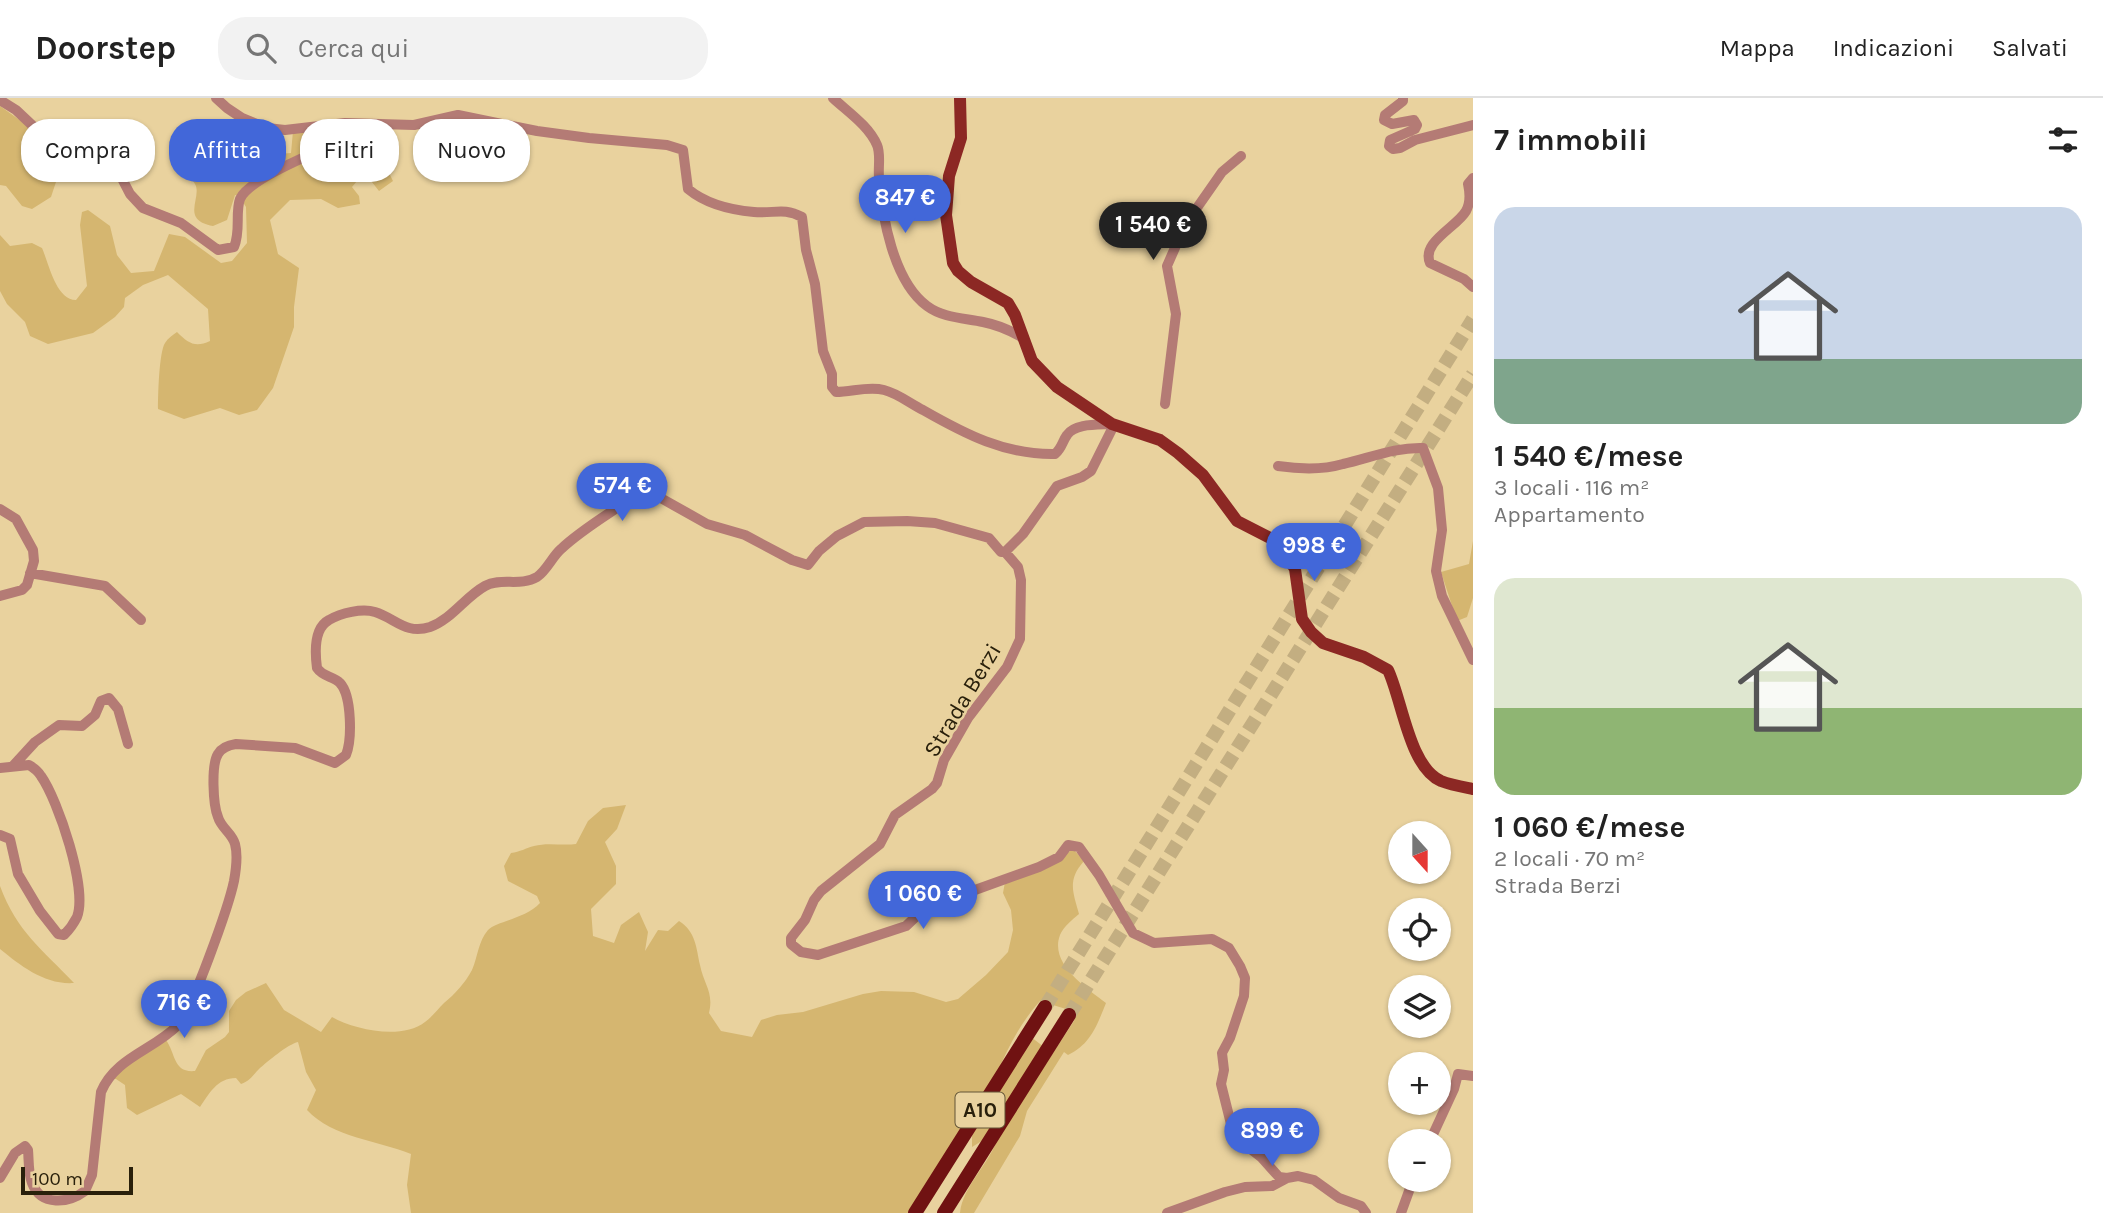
<!DOCTYPE html>
<html lang="it">
<meta charset="utf-8">
<style>
:root{--surface:#fff;--page:#f2f2f2;--text:#222;--muted:#767676;--line:#e0e0e0;--accent:#4267d9}
body{margin:0;font-family:Karla,sans-serif;background:var(--page);color:var(--text);height:100vh;display:flex;flex-direction:column;font-size:26px;white-space:nowrap}
*{box-sizing:border-box;margin:0}
p{font-size:23px;color:var(--muted)}
.icon{flex:none;width:38px;height:38px;fill:none;stroke:currentColor;stroke-width:2;stroke-linecap:round;stroke-linejoin:round}
.map{position:relative;flex:1;overflow:hidden}
.sheet{display:flex;flex-direction:column;background:var(--surface);width:630px}
.sheet>*{flex:none}
.banner{position:absolute;left:21px;top:21px;width:665px;height:63px;display:flex;gap:14px}
.needle{width:46px;rotate:159deg}
.controls{position:absolute;left:1388px;top:723px;display:grid;gap:14px}
.controls a{display:grid;place-items:center;width:63px;height:63px;border-radius:50%;background:var(--surface);box-shadow:0 2px 5px #0004;font-size:35px}
.scale{position:absolute;left:21px;bottom:18px;width:112px;box-sizing:border-box;padding-left:7px;border:4px solid #29200b;border-top:0;font-size:19px;line-height:24px;white-space:nowrap;color:#29200b;-webkit-text-stroke:5px #e9d29e;paint-order:stroke}
.price{position:absolute;translate:-50% -60px;padding:0 16px;border-radius:24px;background:var(--accent);color:#fff;font-size:23px;line-height:46px;filter:drop-shadow(0 2px 4px #0008)}
.price::after{content:'';position:absolute;left:50%;top:42px;width:21px;height:16px;margin-left:-10px;background:inherit;clip-path:polygon(0 0,100% 0,50% 100%)}
.price.on{background:#222;color:#fff}
ul{padding:0;list-style:none}
li{display:grid;align-content:center;gap:14px;height:371px;padding:0 21px}
li span{display:grid;place-items:center;height:217px;border-radius:21px;color:#555}
li>.icon{margin-inline-start:auto}
span .icon{width:126px;height:126px;fill:#fffc;stroke-width:1}
li b{font-size:30px}
h2{display:flex;justify-content:space-between;align-items:center;height:84px;padding:0 21px;font-size:30px}
.tag{padding:0 24px;border-radius:28px;background:var(--surface);box-shadow:0 2px 5px #0004;font-size:24px;line-height:63px}
.tag.on{background:var(--accent);color:#fff}
header{display:flex;align-items:center;gap:42px;box-sizing:border-box;height:98px;padding:0 35px;background:var(--surface);border-bottom:2px solid var(--line)}
header strong{font-size:33px}
nav{display:flex;gap:38px;margin-inline-start:auto;font-size:24px}
.search{width:490px;height:63px;background:var(--page);display:flex;align-items:center;gap:18px;box-sizing:border-box;padding:0 24px;border-radius:28px;color:var(--muted);font-size:26px}
main{display:flex;flex:1;min-height:0}
.map>svg:first-child{display:block}
.green{fill:#d5b670}
.lines{fill:none;stroke-linecap:round;stroke-linejoin:round}
.highway-tunnel{stroke:#c3ae81;stroke-width:14;stroke-dasharray:14 7;stroke-linecap:butt}
.minor{stroke:#b47b75;stroke-width:10}
.major{stroke:#8c2824;stroke-width:12}
.highway{stroke:#701212;stroke-width:14}
.labels{text-anchor:middle;stroke-width:5;stroke-linejoin:round;paint-order:stroke}
.shield{fill:#e9d29e;stroke:#635537;stroke-width:2}
.shield-label{font-size:21px;font-weight:bold;fill:#29200b}
.street-label{font-size:23px;fill:#29200b;stroke:#e9d29e}
</style>
<header>
<strong>Doorstep</strong>
<div class="search"><svg class="icon" aria-label="search" viewBox="0 0 24 24"><circle cx="10" cy="10" r="6"/><path d="M15 15l6 6"/></svg>Cerca qui</div>
<nav><a>Mappa</a><a>Indicazioni</a><a>Salvati</a></nav>
</header>
<main>
<div class="map">
<svg width="1473" height="1115" viewBox="0 0 1473 1115">
<rect width="100%" height="100%" fill="#e9d29e"/>
<path class="green" d="M 0,8 L 42,38 L 68,44 L 73,51 L 60,72 L 51,99 L 32,111 L 22,108 L 6,88 L 0,87 Z
M 212,22 L 248,28 L 259,37 L 265,57 L 291,55 L 293,33 L 305,33 L 319,39 L 336,33 L 354,30 L 383,35 L 372,53 L 373,69 L 389,75 L 393,83 L 379,93 L 368,79 L 362,77 L 352,89 L 359,98 L 360,106 L 338,110 L 321,101 L 290,102 L 270,122 L 278,156 L 299,170 L 294,209 L 294,229 L 273,290 L 257,312 L 239,317 L 220,310 L 184,321 L 158,311 C 158,299 159,254 165,245 C 168,240 173,237 177,234 C 188,245 195,250 210,243 L 208,211 L 168,177 L 143,187 L 125,200 L 124,209 L 115,219 L 93,235 L 48,246 L 30,238 L 25,224 L 7,206 L 0,193 L 0,137 L 10,148 L 32,145 L 42,150 C 49,166 56,202 76,202 L 87,188 L 80,127 L 82,114 L 88,112 L 110,128 L 117,157 L 131,175 L 154,173 L 169,136 L 185,139 L 221,165 L 232,163 L 247,145 L 246,109 L 239,98 L 235,97 L 227,122 L 213,128 C 175,121 210,93 190,81 L 192,73 C 214,62 232,69 244,43 L 238,35 L 214,27 Z
M 1473,443 L 1473,500 L 1467,519 L 1457,523 L 1441,474 L 1469,466 Z
M 626,707 L 617,731 L 605,744 L 616,768 L 616,786 L 591,811 L 593,838 L 614,845 L 621,827 L 639,814 L 648,834 L 645,853 L 658,832 L 668,833 L 679,823 C 696,834 696,849 700,867 C 704,887 714,894 709,915 L 721,933 L 752,939 L 761,922 L 777,917 L 803,914 L 863,896 L 881,893 L 914,894 L 946,904 L 958,901 L 986,877 L 1008,854 L 1013,832 L 1011,812 L 1003,795 L 1005,784 L 1058,762 L 1073,751 L 1084,763 C 1067,782 1073,794 1079,816 C 1072,822 1064,828 1060,837 C 1049,866 1087,890 1106,905 C 1097,927 1091,946 1068,957 L 1064,954 L 1027,1013 L 1020,1038 L 974,1115 L 960,1115 C 963,1087 990,1066 998,1039 L 1074,923 L 1076,918 L 1066,911 L 1040,903 C 1022,923 1009,947 999,971 L 908,1115 L 411,1115 L 407,1087 L 411,1056 C 377,1042 333,1040 307,1012 L 316,992 L 306,974 L 298,944 C 288,946 267,964 259,971 C 253,977 250,983 241,986 L 236,980 C 217,980 209,996 200,1009 L 181,996 L 137,1017 L 127,1010 L 125,987 L 116,981 L 113,981 L 121,971 L 166,942 C 176,956 173,975 195,973 L 206,952 L 225,939 L 229,934 L 229,913 L 236,902 L 246,894 L 266,885 L 284,912 L 321,934 L 332,919 C 355,932 402,942 425,924 C 432,919 438,911 444,905 C 455,896 465,885 472,872 C 478,858 478,844 488,832 C 497,823 525,821 540,805 L 537,798 L 508,783 L 504,768 L 511,755 C 520,754 526,750 534,748 C 548,744 562,748 576,746 L 588,723 L 603,710 Z
M 0,788 C 17,834 42,851 74,885 C 45,887 21,868 0,851 Z
M 1031,939 L 1044,949 L 985,1041 L 972,1049 L 972,1033 Z"/>
<g class="lines">
<path class="highway-tunnel" d="M 1045,909 L 1473,221
M 1069,917 L 1473,276"/>
<path class="minor" d="M 216,0 L 227,10 L 242,20 L 267,30 L 285,32 L 345,25 L 414,27 L 458,17 L 537,33 L 589,40 L 667,47 L 683,52 L 688,91 C 706,106 731,112 754,114 C 774,116 783,109 802,119 L 806,152 L 815,186 L 823,253 L 832,276 L 832,289 L 836,294 C 852,294 868,288 884,292 C 897,295 911,306 923,312 C 965,336 1005,357 1055,356 C 1062,350 1062,344 1067,337 C 1075,325 1099,327 1112,326
M 833,0 C 848,14 869,28 877,47 C 881,56 878,69 879,79 C 882,118 893,183 927,208 C 943,220 964,220 983,224 C 998,227 1010,232 1023,240
M 1403,0 L 1403,3 L 1385,17 L 1384,22 L 1392,26 L 1414,22 L 1417,27 L 1415,31 L 1390,42 L 1389,48 L 1393,51 L 1400,50 L 1415,42 L 1473,27
M 0,2 L 16,12 L 33,28 L 45,33 L 61,35 L 102,56 L 116,69 L 130,96 L 143,110 L 181,125 L 218,152 L 234,149 C 241,133 235,115 240,101 C 250,77 352,39 379,29
M 1473,80 L 1468,86 C 1470,95 1471,104 1466,113 C 1457,129 1421,144 1430,165 L 1464,181 L 1473,189
M 1165,306 L 1176,216 L 1167,168 L 1185,127 L 1222,74 L 1241,58
M 1278,368 C 1299,371 1323,372 1343,366 C 1370,360 1395,349 1423,350 L 1438,390 L 1442,432 L 1436,473 L 1442,498 L 1473,562
M 0,411 L 16,421 L 33,452 L 34,463 L 27,487 L 22,492 L 0,498
M 1005,454 L 1018,469 L 1021,482 L 1020,541 L 1007,569 L 968,620 L 944,662 L 937,685 L 932,691 L 895,717 L 880,746 L 821,793 L 814,802 L 805,822 L 791,840 L 791,846 L 801,854 L 818,857 L 906,828 L 925,810 L 942,799 L 975,792 L 1039,769 L 1059,759 L 1068,747 L 1079,749 L 1099,777 L 1133,835 L 1154,845 L 1212,841 L 1229,850 L 1240,868 L 1245,880 L 1244,898 L 1230,940 L 1222,955 L 1224,972 L 1221,986 L 1234,1038 L 1261,1059 L 1279,1079 L 1287,1080
M 30,475 L 105,488 L 141,522
M 13,668 L 35,644 L 59,627 L 82,628 L 95,617 L 101,603 L 109,600 L 118,611 L 128,646
M 0,670 L 29,667 C 34,670 38,673 41,678 C 58,702 88,791 77,819 C 74,825 69,832 64,837 L 58,836 L 40,813 L 18,776 L 10,741 L 0,737
M 1430,1043 L 1454,991 L 1458,976 L 1473,978
M 0,1080 L 15,1055 L 25,1048 L 28,1052 C 29,1062 28,1075 32,1085 C 41,1109 69,1105 85,1093 L 92,1077 L 101,994 C 115,960 153,952 177,928 C 192,913 229,807 234,783 C 236,772 238,757 235,746 C 232,735 221,730 218,719 C 213,707 211,667 218,656 C 222,649 229,647 236,646 L 295,650 L 335,665 L 346,657 C 352,642 352,598 340,585 C 333,578 323,579 317,570 C 315,555 314,530 329,522 C 341,515 362,510 375,514 C 395,520 406,537 430,529 C 452,521 465,499 485,488 C 501,479 520,489 537,479 C 547,472 552,459 561,451 C 581,432 607,417 630,401 L 643,397 L 659,399 L 707,426 L 745,437 L 792,462 L 808,467 L 819,453 L 837,438 L 864,424 L 907,423 L 935,425 L 989,440 L 1001,454 L 1005,454 L 1023,436 L 1057,388 L 1082,379 L 1091,373 L 1114,327
M 1167,1115 L 1225,1094 L 1245,1089 L 1272,1088 L 1287,1080 L 1298,1078 L 1314,1082 L 1339,1100 L 1361,1108 L 1366,1115
M 1401,1115 L 1413,1082"/>
<path class="major" d="M 960,0 L 961,40 L 949,78 L 946,117 L 953,165 L 958,173 L 971,184 L 1008,205 L 1015,217 L 1032,263 L 1057,289 L 1112,326 L 1160,342 L 1178,355 L 1203,377 L 1237,423 L 1272,441 L 1283,451 L 1295,471 L 1302,521 L 1311,534 L 1323,545 L 1364,559 L 1388,572 C 1402,601 1409,669 1441,683 C 1451,687 1463,689 1473,691"/>
<path class="highway" d="M 915,1115 L 1045,909
M 944,1115 L 1069,917"/>
</g>
<g class="labels">
<rect class="shield" x="955.5" y="994.5" width="49" height="35" rx="5"/>
<g class="shield-label">
<text x="980" y="1019">A10</text>
</g>
<g class="street-label">
<text transform="translate(962 602) rotate(-59)" y="8">Strada Berzi</text>
</g>
</g>
</svg>
<div class="controls">
<a><svg class="needle" viewBox="-14 -14 28 28"><path d="M0-13l5 13h-10z" fill="#e53935"/><path d="M0 13l5-13h-10z" fill="#767676"/></svg></a>
<a><svg class="icon" aria-label="locate" viewBox="0 0 24 24"><circle cx="12" cy="12" r="6"/><path d="M12 2v4M12 18v4M2 12h4M18 12h4"/></svg></a>
<a><svg class="icon" aria-label="layers" viewBox="0 0 24 24"><path d="M12 4l9 5-9 5-9-5zM3 14l9 5 9-5"/></svg></a>
<a>+</a>
<a>−</a>
</div>
<div class="scale">100 m</div>
<b class="price" style="left:905px;top:137px">847 €</b>
<b class="price on" style="left:1153px;top:164px">1 540 €</b>
<b class="price" style="left:622px;top:425px">574 €</b>
<b class="price" style="left:1314px;top:485px">998 €</b>
<b class="price" style="left:923px;top:833px">1 060 €</b>
<b class="price" style="left:184px;top:942px">716 €</b>
<b class="price" style="left:1272px;top:1070px">899 €</b>
<div class="banner">
<a class="tag">Compra</a>
<a class="tag on">Affitta</a>
<a class="tag">Filtri</a>
<a class="tag">Nuovo</a>
</div>
</div>
<section class="sheet">
<h2>7 immobili<svg class="icon" aria-label="filters" viewBox="0 0 24 24"><path d="M4 7h16M4 17h16"/><circle cx="9" cy="7" r="2"/><circle cx="15" cy="17" r="2"/></svg></h2>
<ul>
<li><span style="background:linear-gradient(#c9d6e8 70%,#7fa58c 0)"><svg class="icon" aria-label="home" viewBox="0 0 24 24"><path d="M3 11l9-7 9 7M6 9v11h12V9"/></svg></span><div><b>1 540 €/mese</b><p>3 locali · 116 m²</p><p>Appartamento</p></div></li>
<li><span style="background:linear-gradient(#dfe7d0 60%,#8fb573 0)"><svg class="icon" aria-label="home" viewBox="0 0 24 24"><path d="M3 11l9-7 9 7M6 9v11h12V9"/></svg></span><div><b>1 060 €/mese</b><p>2 locali · 70 m²</p><p>Strada Berzi</p></div></li>
</ul>
</section>
</main>
